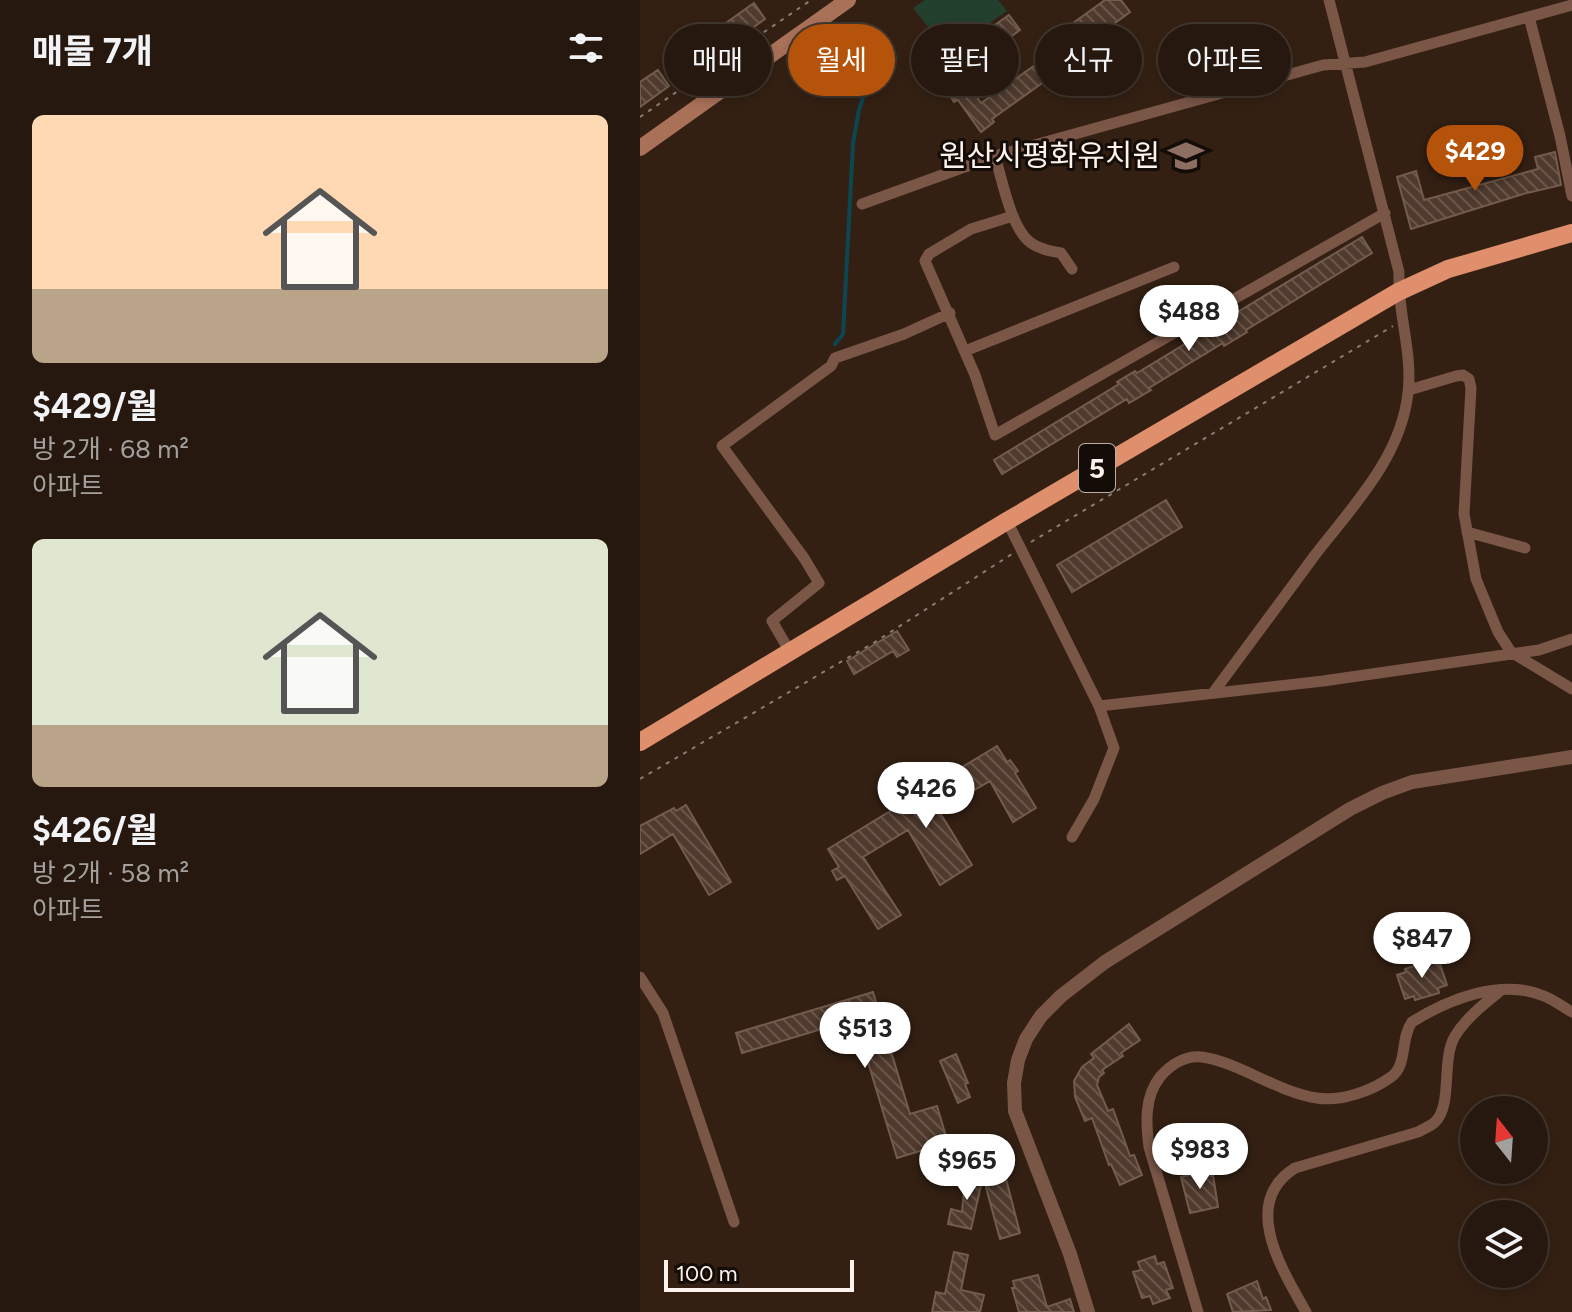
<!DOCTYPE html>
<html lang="ko">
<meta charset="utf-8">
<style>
:root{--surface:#26180e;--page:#2e2117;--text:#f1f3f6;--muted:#a4a09e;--line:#42372e;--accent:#b45309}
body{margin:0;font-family:Figtree,"Noto Sans KR",sans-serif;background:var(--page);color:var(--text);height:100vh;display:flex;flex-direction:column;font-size:30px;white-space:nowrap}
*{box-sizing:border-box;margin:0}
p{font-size:26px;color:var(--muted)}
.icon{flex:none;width:44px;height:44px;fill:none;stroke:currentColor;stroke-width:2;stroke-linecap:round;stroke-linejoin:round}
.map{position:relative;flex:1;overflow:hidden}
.side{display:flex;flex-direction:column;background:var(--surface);width:640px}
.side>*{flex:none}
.guide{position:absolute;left:24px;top:24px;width:760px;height:72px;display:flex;gap:16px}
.needle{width:52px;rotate:343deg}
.fabs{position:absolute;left:820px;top:1096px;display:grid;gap:16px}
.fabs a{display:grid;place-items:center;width:88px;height:88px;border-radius:50%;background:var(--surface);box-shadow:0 4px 12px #0003,0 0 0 2px var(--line);font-size:40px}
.scale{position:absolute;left:24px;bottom:20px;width:190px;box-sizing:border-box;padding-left:8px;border:4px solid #fdf3ec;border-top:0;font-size:22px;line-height:28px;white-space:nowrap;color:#fdf3ec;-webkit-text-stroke:6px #140c07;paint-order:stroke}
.price{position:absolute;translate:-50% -68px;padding:0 18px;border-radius:28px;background:#fff;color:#222;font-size:26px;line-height:52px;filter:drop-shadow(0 2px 4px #0008)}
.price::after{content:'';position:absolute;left:50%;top:48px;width:24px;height:18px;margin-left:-12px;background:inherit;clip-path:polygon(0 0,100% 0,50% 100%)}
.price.active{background:var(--accent);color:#fff}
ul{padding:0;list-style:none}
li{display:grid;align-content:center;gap:16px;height:424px;padding:0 32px}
li span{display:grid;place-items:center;height:248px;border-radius:12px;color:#555}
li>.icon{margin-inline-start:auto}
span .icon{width:144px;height:144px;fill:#fffc;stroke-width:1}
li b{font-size:34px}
h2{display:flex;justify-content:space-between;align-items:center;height:96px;padding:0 32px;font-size:34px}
.tag{padding:0 28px;border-radius:36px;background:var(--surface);box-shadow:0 4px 12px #0003,0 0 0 2px var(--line);font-size:28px;line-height:72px}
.tag.active{background:var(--accent);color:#fff}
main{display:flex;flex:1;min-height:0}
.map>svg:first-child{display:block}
.grass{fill:#233f2e}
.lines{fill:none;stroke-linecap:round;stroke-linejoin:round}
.stream{stroke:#0b4651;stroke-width:4}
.building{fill:url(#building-back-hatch);stroke:#735c4e;stroke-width:2}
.path{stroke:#8b7c72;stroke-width:2;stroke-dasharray:4 6;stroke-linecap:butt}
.minor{stroke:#7a5647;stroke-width:11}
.tertiary{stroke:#7a5647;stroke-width:14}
.secondary{stroke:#aa7159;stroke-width:16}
.trunk{stroke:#e08f6d;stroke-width:18}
.labels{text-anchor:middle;stroke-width:6;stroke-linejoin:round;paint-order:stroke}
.shield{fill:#140c07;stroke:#b7aea7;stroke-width:2}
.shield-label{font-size:28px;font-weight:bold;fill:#fdf3ec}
.poi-label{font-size:30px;fill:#fdf3ec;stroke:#140c07;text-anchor:end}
</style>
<main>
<section class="side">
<h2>매물 7개<svg class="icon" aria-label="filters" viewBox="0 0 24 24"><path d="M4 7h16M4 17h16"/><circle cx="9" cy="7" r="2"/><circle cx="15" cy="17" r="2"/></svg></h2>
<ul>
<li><span style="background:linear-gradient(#ffd9b3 70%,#b9a48a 0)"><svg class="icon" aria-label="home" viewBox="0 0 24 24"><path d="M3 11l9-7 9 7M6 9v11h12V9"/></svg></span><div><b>$429/월</b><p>방 2개 · 68 m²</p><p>아파트</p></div></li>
<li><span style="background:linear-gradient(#dfe7d0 75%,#b9a48a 0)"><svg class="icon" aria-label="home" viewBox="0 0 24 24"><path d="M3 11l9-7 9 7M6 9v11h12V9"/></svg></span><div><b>$426/월</b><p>방 2개 · 58 m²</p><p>아파트</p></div></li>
</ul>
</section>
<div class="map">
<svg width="932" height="1312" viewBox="0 0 932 1312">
<defs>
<pattern id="building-back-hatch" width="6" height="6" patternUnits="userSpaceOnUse" patternTransform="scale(2)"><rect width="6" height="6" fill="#4f3a2d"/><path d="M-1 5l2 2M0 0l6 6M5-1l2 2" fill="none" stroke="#69574c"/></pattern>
</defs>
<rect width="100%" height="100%" fill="#332013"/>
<path class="grass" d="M 285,0 L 358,0 L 367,11 L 313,48 L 301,34 L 296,37 L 273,8 Z"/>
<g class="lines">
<path class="stream" d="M 195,344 L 203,334 L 213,143 L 219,110 L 227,86 L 235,75 L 256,57"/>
</g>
<path class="building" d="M 465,0 L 481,0 L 490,12 L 433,54 L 418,34 Z
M 114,3 L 125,19 L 55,68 L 44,53 Z
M 369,15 L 380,30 L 320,73 L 341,103 L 401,61 L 412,76 L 352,119 L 354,122 L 341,132 L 318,100 L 314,102 L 285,56 L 300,45 L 309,58 Z
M 18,70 L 29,86 L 0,107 L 0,82 Z
M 915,152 L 921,185 L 883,194 L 771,229 L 757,177 L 776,171 L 784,200 L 898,169 L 895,157 Z
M 722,237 L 732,253 L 606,330 L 607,332 L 584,346 L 583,343 L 509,388 L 511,390 L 489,403 L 487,399 L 362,474 L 354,460 L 479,384 L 477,382 L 495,371 L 497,373 L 576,325 L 574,322 L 589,313 L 591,316 Z
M 526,500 L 542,527 L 432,592 L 417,565 Z
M 257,631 L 269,650 L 257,657 L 253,651 L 214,674 L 207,661 Z
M 357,746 L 367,762 L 370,760 L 378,771 L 375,773 L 396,808 L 373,822 L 350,781 L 299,811 L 332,865 L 300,885 L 268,830 L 223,857 L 261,915 L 238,929 L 205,876 L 197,880 L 192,871 L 199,867 L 188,849 L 260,805 L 257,801 L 284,786 L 286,789 Z
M 46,805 L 91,882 L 69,895 L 33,834 L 0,854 L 0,826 L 34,808 L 36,811 Z
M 789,961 L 790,964 L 799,961 L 807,985 L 798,988 L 799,993 L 775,1000 L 774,996 L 765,999 L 757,975 L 766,972 L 765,969 Z
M 233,992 L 270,1114 L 297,1106 L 313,1160 L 299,1165 L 293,1147 L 257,1158 L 215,1019 L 102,1053 L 96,1033 Z
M 489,1024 L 500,1040 L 481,1053 L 483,1056 L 462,1070 L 464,1073 L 459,1077 L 457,1085 L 468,1111 L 473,1109 L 490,1156 L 494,1155 L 502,1175 L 480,1185 L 471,1164 L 469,1165 L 452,1118 L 445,1121 L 435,1097 L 434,1081 L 442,1067 L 454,1058 L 451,1054 Z
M 316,1054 L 328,1083 L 325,1084 L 330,1097 L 318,1103 L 300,1061 Z
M 326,1167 L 336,1167 L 334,1183 L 342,1181 L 331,1229 L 308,1224 L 311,1209 L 322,1212 Z
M 569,1170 L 571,1176 L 573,1175 L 578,1207 L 550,1213 L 541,1177 Z
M 365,1175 L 380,1233 L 360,1239 L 344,1180 Z
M 314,1252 L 328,1255 L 321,1290 L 344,1295 L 340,1312 L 292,1312 L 296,1292 L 305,1294 Z
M 515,1256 L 517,1264 L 524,1262 L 533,1288 L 526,1290 L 530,1298 L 513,1304 L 510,1296 L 502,1298 L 493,1272 L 501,1270 L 498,1262 Z
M 398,1275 L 407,1307 L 430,1299 L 434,1312 L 379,1312 L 372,1288 L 375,1288 L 373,1281 Z
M 617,1281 L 623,1299 L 626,1297 L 631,1310 L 593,1312 L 587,1294 Z"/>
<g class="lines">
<path class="path" d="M 0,117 L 171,0
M 391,542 L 753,326
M 0,779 L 235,642 L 372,554"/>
<path class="minor" d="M 889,17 L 920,136 L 932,196
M 355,156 C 362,179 371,229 391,243 C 401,250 411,251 421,253 L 432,269
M 222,204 L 355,156 L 683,65 L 725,62 L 932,5
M 373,216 L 331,229 L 289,254 L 285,261 L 335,375 L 355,435 L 745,213
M 325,351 L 534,267
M 769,390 L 816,376 L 823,375 L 829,379 L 831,388 L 824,514 L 836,579 L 858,632 L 871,652 L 932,689
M 367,521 L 459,706 L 683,681 L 899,650 L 932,639
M 827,532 L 885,548
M 150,652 L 132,621 L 179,583 L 164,558 L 82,446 L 191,366 L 195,358 L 264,334 L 310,313
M 573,693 C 607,647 641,601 675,555 C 713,506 761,457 768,393 C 773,352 757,312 759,272 L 689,0
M 432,837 L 454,799 L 474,748 L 459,706
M 0,977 L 23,1013 L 94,1222
M 558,1312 L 509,1147 C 506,1124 504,1097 520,1077 C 530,1065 545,1055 562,1057 C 598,1062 637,1092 677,1098 C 700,1102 732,1091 751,1077 C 768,1065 760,1038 772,1022 C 809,999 861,978 904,996 C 914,1000 923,1007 932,1012
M 666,1312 C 643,1271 599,1203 655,1168 L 778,1132 C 783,1129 791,1126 795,1122 C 813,1105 801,1059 815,1036 C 826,1018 844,1004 860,991"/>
<path class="tertiary" d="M 448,1312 L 430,1254 L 375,1111 L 374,1083 L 378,1060 L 386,1039 L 401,1016 L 421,996 L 465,962 L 710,809 L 742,793 L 772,782 L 932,757"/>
<path class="secondary" d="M 0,148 L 208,0"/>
<path class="trunk" d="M 0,742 L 367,521 L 758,292 L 808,269 L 932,233"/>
</g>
<defs>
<g id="school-bare" transform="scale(2.76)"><path d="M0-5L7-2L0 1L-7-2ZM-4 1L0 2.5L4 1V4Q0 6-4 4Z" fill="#8d6e63" stroke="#140c07" stroke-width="2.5" paint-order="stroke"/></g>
</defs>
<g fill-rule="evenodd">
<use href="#school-bare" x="546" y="156"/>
</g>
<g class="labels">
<rect class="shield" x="439" y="444" width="36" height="48" rx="6"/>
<g class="shield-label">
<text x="457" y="478">5</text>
</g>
<g class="poi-label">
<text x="520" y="166">원산시평화유치원</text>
</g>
</g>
</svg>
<div class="fabs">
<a><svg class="needle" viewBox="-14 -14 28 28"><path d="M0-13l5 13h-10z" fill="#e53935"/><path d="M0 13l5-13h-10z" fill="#a4a09e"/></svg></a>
<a><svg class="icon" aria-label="layers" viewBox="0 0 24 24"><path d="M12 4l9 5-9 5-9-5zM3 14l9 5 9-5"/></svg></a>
</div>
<div class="scale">100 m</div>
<b class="price active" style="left:835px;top:193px">$429</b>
<b class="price" style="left:549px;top:353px">$488</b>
<b class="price" style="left:286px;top:830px">$426</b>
<b class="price" style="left:782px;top:980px">$847</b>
<b class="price" style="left:225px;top:1070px">$513</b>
<b class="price" style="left:560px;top:1191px">$983</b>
<b class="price" style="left:327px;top:1202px">$965</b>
<div class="guide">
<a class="tag">매매</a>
<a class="tag active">월세</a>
<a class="tag">필터</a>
<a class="tag">신규</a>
<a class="tag">아파트</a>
</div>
</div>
</main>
